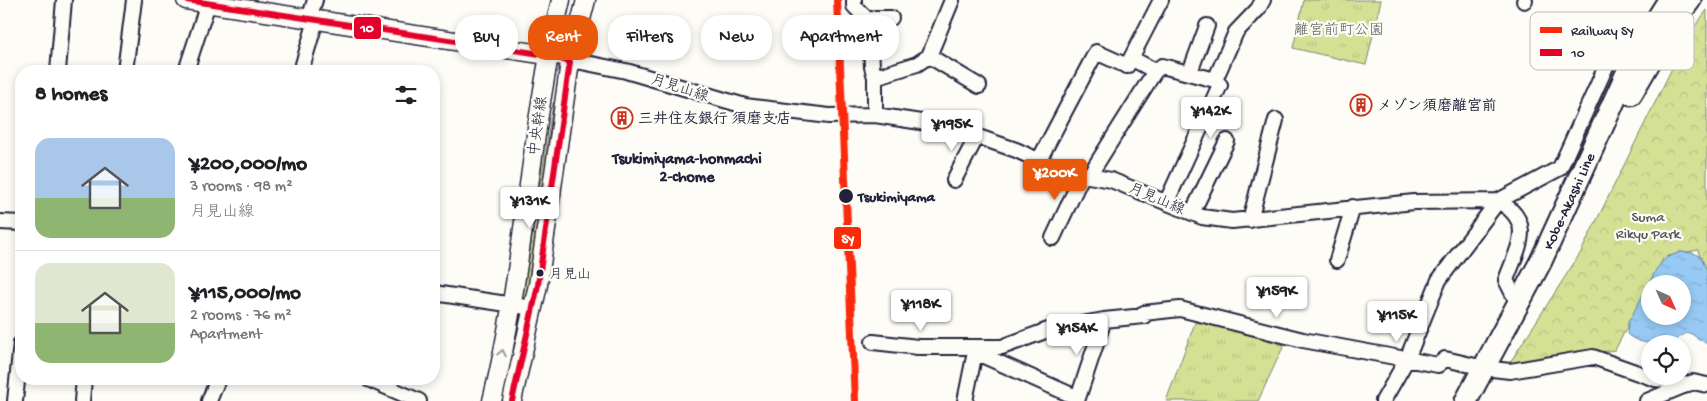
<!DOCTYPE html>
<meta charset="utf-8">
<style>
:root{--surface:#fff;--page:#f6f6f6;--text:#202124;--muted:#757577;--line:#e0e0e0;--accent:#ea580c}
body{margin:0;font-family:"Gochi Hand","Klee One",sans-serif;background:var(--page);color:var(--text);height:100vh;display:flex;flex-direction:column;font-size:19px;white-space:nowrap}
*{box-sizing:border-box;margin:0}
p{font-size:16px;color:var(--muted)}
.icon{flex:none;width:28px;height:28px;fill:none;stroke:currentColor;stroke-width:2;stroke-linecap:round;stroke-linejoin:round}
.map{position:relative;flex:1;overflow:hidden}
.sheet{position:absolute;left:15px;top:65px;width:425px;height:320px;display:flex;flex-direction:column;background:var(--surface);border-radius:20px;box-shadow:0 2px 8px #0003}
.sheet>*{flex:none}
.hud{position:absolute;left:455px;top:15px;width:475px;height:45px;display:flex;gap:10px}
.needle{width:32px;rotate:135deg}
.buttons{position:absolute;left:1641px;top:275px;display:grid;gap:10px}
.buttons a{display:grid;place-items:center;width:50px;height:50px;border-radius:50%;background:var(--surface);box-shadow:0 2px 8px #0003;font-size:25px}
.price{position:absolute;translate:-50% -42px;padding:0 11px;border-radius:5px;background:#fff;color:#222;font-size:16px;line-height:32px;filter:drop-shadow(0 1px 2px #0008)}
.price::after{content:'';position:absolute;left:50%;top:30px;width:15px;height:11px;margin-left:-8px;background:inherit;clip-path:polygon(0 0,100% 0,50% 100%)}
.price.on{background:var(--accent);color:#fff}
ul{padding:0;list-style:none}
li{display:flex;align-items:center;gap:15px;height:125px;padding:0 20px}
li+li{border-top:1px solid var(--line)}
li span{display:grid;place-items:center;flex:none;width:140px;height:100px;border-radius:15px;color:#555}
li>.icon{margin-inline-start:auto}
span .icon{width:60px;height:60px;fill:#fffc;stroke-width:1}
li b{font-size:21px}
h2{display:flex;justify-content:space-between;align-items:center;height:60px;padding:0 20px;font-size:21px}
.pill{padding:0 18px;border-radius:20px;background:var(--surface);box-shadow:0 2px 8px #0003;font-size:18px;line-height:45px}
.pill.on{background:var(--accent);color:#fff}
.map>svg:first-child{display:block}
.grass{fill:url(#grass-tufts);stroke:#7b8268}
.forest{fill:url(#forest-crowns);stroke:#7b8268}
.water{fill:url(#water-ripples);stroke:#6886a9;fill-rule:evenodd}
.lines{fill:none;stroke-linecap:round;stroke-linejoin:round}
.minor-casing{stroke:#22223b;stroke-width:18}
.tertiary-casing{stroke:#22223b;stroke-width:21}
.primary-casing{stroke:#22223b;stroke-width:25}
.minor{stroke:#fdfcf7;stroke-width:14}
.tertiary{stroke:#fdfcf7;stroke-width:18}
.primary{stroke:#fdfcf7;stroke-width:21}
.bus-1-casing{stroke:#fdfcf7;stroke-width:10}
.bus-1{stroke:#e4002b;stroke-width:6}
.rail-1-casing{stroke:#fdfcf7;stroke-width:11}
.rail-1{stroke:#fa2b08;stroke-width:8}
.oneway{stroke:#9a9aa2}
.stop-dot{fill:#22223b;stroke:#fdfcf7;stroke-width:2}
.labels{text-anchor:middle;stroke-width:4.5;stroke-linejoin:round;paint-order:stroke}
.bus-label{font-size:14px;fill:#22223b;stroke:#fdfcf7;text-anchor:start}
.park-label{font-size:15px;fill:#575b56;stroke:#fdfcf7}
.street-label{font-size:15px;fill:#22223b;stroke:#fdfcf7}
.poi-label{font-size:15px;font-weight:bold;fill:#22223b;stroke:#fdfcf7;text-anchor:start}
.stop-label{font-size:15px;font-weight:bold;fill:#22223b;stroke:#fdfcf7;text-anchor:start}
.neighbourhood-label{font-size:16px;font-weight:bold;fill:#22223b;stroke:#fdfcf7}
.key{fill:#fdfcf7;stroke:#bbbbbf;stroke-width:1}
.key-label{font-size:14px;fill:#22223b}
.line-badge{stroke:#fdfcf7;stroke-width:2}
.badge-label{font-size:14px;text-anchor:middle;font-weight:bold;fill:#fff}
</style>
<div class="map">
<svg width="1707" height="401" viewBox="0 0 1707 401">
<defs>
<pattern id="grass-tufts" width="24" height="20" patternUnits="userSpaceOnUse" patternTransform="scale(1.25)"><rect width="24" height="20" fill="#d4e194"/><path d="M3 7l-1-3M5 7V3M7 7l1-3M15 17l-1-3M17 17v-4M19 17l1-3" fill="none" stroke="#b6c180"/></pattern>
<pattern id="forest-crowns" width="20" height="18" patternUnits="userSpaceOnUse" patternTransform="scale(1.25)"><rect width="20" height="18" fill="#d4e194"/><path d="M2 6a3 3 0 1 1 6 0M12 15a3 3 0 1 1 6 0" fill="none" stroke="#b6c180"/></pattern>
<pattern id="water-ripples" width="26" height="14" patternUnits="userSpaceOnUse" patternTransform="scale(1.25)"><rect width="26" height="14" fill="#96c9f3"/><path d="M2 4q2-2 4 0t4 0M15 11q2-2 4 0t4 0" fill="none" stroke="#81acd1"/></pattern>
</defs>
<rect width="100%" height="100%" fill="#fdfcf7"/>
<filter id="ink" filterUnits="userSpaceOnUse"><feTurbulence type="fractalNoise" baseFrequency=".02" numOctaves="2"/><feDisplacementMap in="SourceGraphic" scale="10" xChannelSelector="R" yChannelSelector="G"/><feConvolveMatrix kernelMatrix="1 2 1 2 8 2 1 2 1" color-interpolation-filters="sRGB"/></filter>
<g filter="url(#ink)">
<path class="grass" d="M 1304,0 L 1381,0 L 1366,65 L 1293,48 Z
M 553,103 L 557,103 L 534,263 L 505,401 L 499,401 L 528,263 Z
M 1196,320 L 1284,345 L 1258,401 L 1166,401 Z"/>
<path class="forest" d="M 1707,10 L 1707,283 L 1698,250 L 1664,257 L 1615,350 L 1509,364 L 1581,252 L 1689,34 Z"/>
<path class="water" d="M 1680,252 L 1693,253 L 1701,257 L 1707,271 L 1707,344 L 1690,333 C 1680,334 1680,339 1673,342 C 1660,346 1637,344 1627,334 L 1628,323 L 1657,268 L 1666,258 ZM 1650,284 L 1682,284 L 1682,316 L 1650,316 Z"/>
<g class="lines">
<g class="minor-casing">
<path id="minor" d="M 854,0 L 854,6 L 870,22 L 872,67 L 875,77
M 1524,1 L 1525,0
M 309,19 L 315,0
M 870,22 L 875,18 L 891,18
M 547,55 L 626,71 L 745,106 L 829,116 L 875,115 L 947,126 L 1016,150 L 1075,177 L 1089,176 L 1111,180 L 1202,217 L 1232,221 L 1414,202 L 1498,201 L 1560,168 L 1613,51
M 929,56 L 979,86
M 1131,58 L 1155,71
M 58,71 L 64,0
M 125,71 L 134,0
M 186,71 L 208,3
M 301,71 L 316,20
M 1190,72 L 1207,26
M 1215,80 L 1236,32 L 1258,9 L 1263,0
M 875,115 L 875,77 L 917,64 L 929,56 L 952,0
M 1039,160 L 1096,52 L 1127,66 L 1161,0
M 1089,176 L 1155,71 L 1162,66 L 1215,80
M 954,180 L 976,138
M 1167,201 L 1220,85 L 1215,80
M 1192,213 L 1227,141
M 1250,220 L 1276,120
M 0,222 L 21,223
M 1053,238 L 1082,176
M 1337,260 L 1353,207
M 434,293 L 533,308
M 873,342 L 918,347 L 1002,347 L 1048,330 L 1104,320 L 1144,316 L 1144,313 L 1180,309 L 1303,340 L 1438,365 L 1445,359 L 1484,368 L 1510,371 L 1593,357 L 1655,379 L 1677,381 L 1684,386
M 975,352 L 1078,398
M 368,379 L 419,401
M 15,401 L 21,343
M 82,401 L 84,379
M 209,401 L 218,379
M 965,401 L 976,347
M 1077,401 L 1104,320
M 1383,401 L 1407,359 L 1439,280 L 1498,201 C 1536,222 1518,247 1506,280 L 1518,304
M 1647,401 L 1693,382 L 1707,385"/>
</g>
<g class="tertiary-casing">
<path id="tertiary" d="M 186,0 L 547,55
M 492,401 C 525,269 529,132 561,0
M 512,401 L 538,285 L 570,62 L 586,0"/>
</g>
<g class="primary-casing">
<g id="primary">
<path d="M 1631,94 L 1671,25 L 1690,0"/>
<path id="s1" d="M 1466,401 L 1541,261 L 1637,51 L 1669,0"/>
</g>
</g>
<use href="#minor" class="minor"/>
<use href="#tertiary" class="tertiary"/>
<use href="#primary" class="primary"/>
<g class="bus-1-casing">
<path id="bus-1" d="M 186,0 L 547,55 L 570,62 L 538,285 L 512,401"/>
</g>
<use href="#bus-1" class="bus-1"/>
<g class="rail-1-casing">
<path id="rail-1" d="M 837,0 L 855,401"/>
</g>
<use href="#rail-1" class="rail-1"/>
</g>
<defs><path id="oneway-chevron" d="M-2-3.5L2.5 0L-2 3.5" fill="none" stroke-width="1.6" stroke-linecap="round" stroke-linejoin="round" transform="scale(1.25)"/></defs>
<use class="oneway" href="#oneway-chevron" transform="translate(502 353) rotate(-79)"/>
</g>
<defs>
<g id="building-ring" transform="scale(1.125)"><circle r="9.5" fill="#fdfcf7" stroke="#c8321e" stroke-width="1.5"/><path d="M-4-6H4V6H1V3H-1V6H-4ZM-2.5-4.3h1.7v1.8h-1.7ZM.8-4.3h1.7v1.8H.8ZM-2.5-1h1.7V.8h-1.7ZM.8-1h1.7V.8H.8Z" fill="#c8321e"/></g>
</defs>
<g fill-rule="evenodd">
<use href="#building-ring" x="1361" y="105"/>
<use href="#building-ring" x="622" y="118"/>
</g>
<g class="stop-dot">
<circle cx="846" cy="196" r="8"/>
<circle cx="540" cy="273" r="4.5"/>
</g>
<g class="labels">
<g class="bus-label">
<text x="549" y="278">月見山</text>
</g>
<g class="park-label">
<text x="1339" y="34">離宮前町公園</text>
<text x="1648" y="221">Suma<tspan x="1648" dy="17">Rikyu Park</tspan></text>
</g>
<g class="street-label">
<text transform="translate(680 87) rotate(18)" y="5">月見山線</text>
<text transform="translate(537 126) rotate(-82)" y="5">中央幹線</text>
<text transform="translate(1157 198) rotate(23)" y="5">月見山線</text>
<text dy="5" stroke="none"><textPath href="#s1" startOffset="225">Kobe-Akashi Line</textPath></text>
</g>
<g class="poi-label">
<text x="1377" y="110">メゾン須磨離宮前</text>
<text x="638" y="123">三井住友銀行 須磨支店</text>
</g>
<g class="stop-label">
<text x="858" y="201">Tsukimiyama</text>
</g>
<g class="neighbourhood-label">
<text x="687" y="163">Tsukimiyama-honmachi<tspan x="687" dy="18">2-chome</tspan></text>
</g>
</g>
<rect x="1530" y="12" width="164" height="58" rx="8" class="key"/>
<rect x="1540" y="27" width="22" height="6" fill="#fa2b08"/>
<rect x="1540" y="49" width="22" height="7" fill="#e4002b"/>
<g class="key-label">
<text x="1571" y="35">Railway SY</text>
<text x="1571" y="57">10</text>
</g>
<g class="line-badge">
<rect x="353" y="16" width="29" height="24" rx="5" fill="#e4002b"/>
<rect x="833" y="226" width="29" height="24" rx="5" fill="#fa2b08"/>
</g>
<g class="badge-label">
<text x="367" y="32">10</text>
<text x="848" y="243">SY</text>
</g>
</svg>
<div class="buttons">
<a><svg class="needle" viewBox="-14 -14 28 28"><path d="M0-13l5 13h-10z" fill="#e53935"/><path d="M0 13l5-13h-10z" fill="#757577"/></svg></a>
<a><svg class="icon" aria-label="locate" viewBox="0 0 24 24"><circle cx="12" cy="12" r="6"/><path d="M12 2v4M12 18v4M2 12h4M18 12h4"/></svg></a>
</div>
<b class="price" style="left:1211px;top:139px">¥142K</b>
<b class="price" style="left:952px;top:152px">¥195K</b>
<b class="price on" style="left:1055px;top:201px">¥200K</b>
<b class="price" style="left:530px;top:229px">¥131K</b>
<b class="price" style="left:1277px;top:319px">¥159K</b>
<b class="price" style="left:921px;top:332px">¥118K</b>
<b class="price" style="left:1397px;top:343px">¥115K</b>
<b class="price" style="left:1077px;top:356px">¥154K</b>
<div class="hud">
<a class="pill">Buy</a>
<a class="pill on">Rent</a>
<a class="pill">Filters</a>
<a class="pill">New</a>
<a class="pill">Apartment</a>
</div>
<section class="sheet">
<h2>8 homes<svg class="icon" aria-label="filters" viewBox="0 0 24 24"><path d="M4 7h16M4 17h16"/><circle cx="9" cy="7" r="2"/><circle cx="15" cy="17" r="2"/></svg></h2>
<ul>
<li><span style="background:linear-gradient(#a9c7e8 60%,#8fb573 0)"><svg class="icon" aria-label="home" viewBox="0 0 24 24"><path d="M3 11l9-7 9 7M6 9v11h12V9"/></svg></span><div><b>¥200,000/mo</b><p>3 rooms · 98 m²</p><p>月見山線</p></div></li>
<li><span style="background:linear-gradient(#dfe7d0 60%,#8fb573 0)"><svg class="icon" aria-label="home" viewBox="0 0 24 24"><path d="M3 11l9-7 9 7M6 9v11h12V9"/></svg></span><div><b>¥115,000/mo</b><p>2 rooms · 76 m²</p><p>Apartment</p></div></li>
</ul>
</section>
</div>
